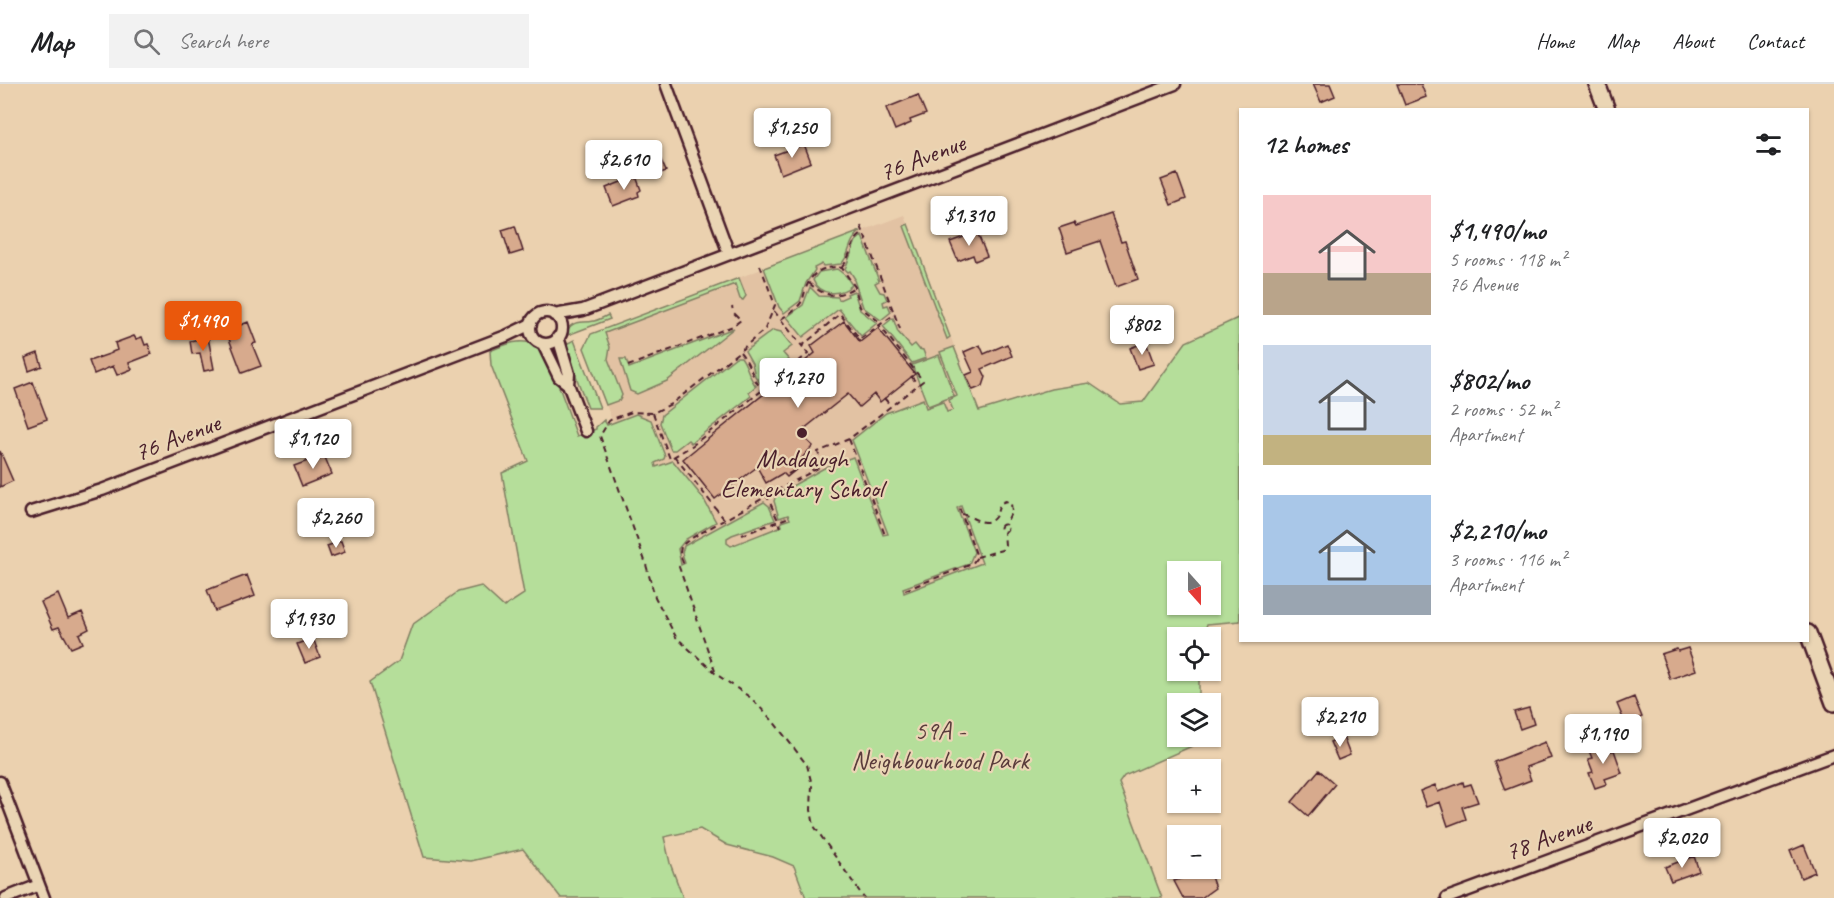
<!DOCTYPE html>
<meta charset="utf-8">
<style>
:root{--surface:#fff;--page:#f2f2f2;--text:#202124;--muted:#757577;--line:#e0e0e0;--accent:#ea580c}
body{margin:0;font-family:Caveat,sans-serif;background:var(--page);color:var(--text);height:100vh;display:flex;flex-direction:column;font-size:22px;white-space:nowrap}
*{box-sizing:border-box;margin:0}
p{font-size:20px;color:var(--muted)}
.icon{flex:none;width:33px;height:33px;fill:none;stroke:currentColor;stroke-width:2;stroke-linecap:round;stroke-linejoin:round}
.map{position:relative;flex:1;overflow:hidden}
.side{position:absolute;left:1239px;top:24px;width:570px;height:534px;display:flex;flex-direction:column;background:var(--surface);border-radius:0px;box-shadow:0 2px 4px #0004}
.side>*{flex:none}
.needle{width:39px;rotate:159deg}
.buttons{position:absolute;left:1167px;top:477px;display:grid;gap:12px}
.buttons a{display:grid;place-items:center;width:54px;height:54px;border-radius:0px;background:var(--surface);box-shadow:0 2px 4px #0004;font-size:30px}
.price{position:absolute;translate:-50% -51px;padding:0 14px;border-radius:6px;background:#fff;color:#222;font-size:20px;line-height:39px;filter:drop-shadow(0 2px 3px #0008)}
.price::after{content:'';position:absolute;left:50%;top:36px;width:18px;height:14px;margin-left:-9px;background:inherit;clip-path:polygon(0 0,100% 0,50% 100%)}
.price.active{background:var(--accent);color:#fff}
ul{padding:0;list-style:none}
li{display:flex;align-items:center;gap:18px;height:150px;padding:0 24px}
li span{display:grid;place-items:center;flex:none;width:168px;height:120px;border-radius:0px;color:#555}
li>.icon{margin-inline-start:auto}
span .icon{width:72px;height:72px;fill:#fffc;stroke-width:1}
li b{font-size:26px}
h2{display:flex;justify-content:space-between;align-items:center;height:72px;padding:0 24px;font-size:26px}
header{display:flex;align-items:center;gap:36px;box-sizing:border-box;height:84px;padding:0 30px;background:var(--surface);border-bottom:2px solid var(--line)}
header strong{font-size:28px}
nav{display:flex;gap:33px;margin-inline-start:auto;font-size:21px}
.search{width:420px;height:54px;background:var(--page);display:flex;align-items:center;gap:15px;box-sizing:border-box;padding:0 21px;border-radius:0px;color:var(--muted);font-size:22px}
.map>svg:first-child{display:block}
.built{fill:#e2c2a3}
.green{fill:#b5de9a;stroke:#807e62;stroke-width:1.5;fill-rule:evenodd}
.building{fill:#d7aa8d;stroke:#4a1f2b;stroke-width:1.5}
.lines{fill:none;stroke-linecap:round;stroke-linejoin:round}
.minor-casing{stroke:#4a1f2b;stroke-width:15}
.secondary-casing{stroke:#4a1f2b;stroke-width:20}
.path{stroke:#4a1f2b;stroke-width:2;stroke-dasharray:6 4.5;stroke-linecap:butt}
.minor{stroke:#ead5b4;stroke-width:10}
.secondary{stroke:#ead5b4;stroke-width:15}
.poi-dot{fill:#4a1f2b;stroke:#ead5b4;stroke-width:2}
.labels{text-anchor:middle;stroke-width:4.5;stroke-linejoin:round;paint-order:stroke}
.street-label{font-size:26px;fill:#4a1f2b;stroke:#ead5b4}
.poi-label{font-size:26px;fill:#4a1f2b;stroke:#ead5b4}
.park-label{font-size:26px;fill:#5a3c3c;stroke:#ead5b4}
</style>
<header>
<strong>Map</strong>
<div class="search"><svg class="icon" aria-label="search" viewBox="0 0 24 24"><circle cx="10" cy="10" r="6"/><path d="M15 15l6 6"/></svg>Search here</div>
<nav><a>Home</a><a>Map</a><a>About</a><a>Contact</a></nav>
</header>
<div class="map">
<svg width="1834" height="814" viewBox="0 0 1834 814">
<rect width="100%" height="100%" fill="#ebd1af"/>
<filter id="ink" filterUnits="userSpaceOnUse"><feTurbulence type="fractalNoise" baseFrequency=".0167" numOctaves="2"/><feDisplacementMap in="SourceGraphic" scale="12" xChannelSelector="R" yChannelSelector="G"/><feConvolveMatrix kernelMatrix="1 2 1 2 8 2 1 2 1" color-interpolation-filters="sRGB"/></filter>
<g filter="url(#ink)">
<path class="built" d="M 904,131 L 1008,403 L 982,479 L 708,584 L 584,264 L 591,250 Z"/>
<path class="green" d="M 908,140 L 950,253 L 947,255 L 904,142 Z
M 861,147 C 846,159 852,169 841,180 L 823,182 L 822,180 L 814,184 L 815,186 L 806,199 L 800,217 L 784,229 L 779,223 L 764,184 Z
M 862,152 L 879,197 L 875,199 L 880,208 L 884,209 L 887,216 L 883,218 L 884,222 L 888,221 L 891,228 L 881,236 L 863,223 L 854,196 L 855,195 L 850,187 L 848,188 L 845,185 L 856,157 Z
M 837,185 L 846,192 L 852,201 C 840,212 819,212 813,196 L 819,188 Z
M 739,194 L 746,212 L 743,216 L 740,215 L 735,200 L 605,249 L 610,263 L 608,275 L 622,311 L 620,316 L 606,321 L 584,264 L 591,250 Z
M 810,203 L 819,212 L 838,213 L 839,216 L 848,212 L 847,210 L 854,207 L 860,226 L 877,239 L 861,252 L 839,225 L 803,253 L 787,233 L 803,221 Z
M 608,231 L 610,235 L 568,251 L 565,250 C 573,234 581,240 594,237 C 599,236 604,233 608,231 Z
M 1240,233 L 1240,537 L 1207,540 L 1203,553 L 1178,554 L 1178,586 L 1199,587 L 1199,619 L 1178,620 L 1178,652 L 1199,653 L 1199,659 L 1124,692 L 1119,699 L 1162,814 L 806,814 L 794,782 L 773,773 L 727,761 L 700,745 L 664,753 L 670,779 L 683,814 L 561,814 L 523,765 L 471,777 L 424,773 L 370,598 L 399,577 L 412,541 L 458,508 L 481,502 L 504,523 L 524,510 L 502,389 L 528,377 L 491,281 L 490,267 C 504,261 520,253 536,261 C 550,269 570,335 577,352 L 596,345 L 596,343 L 604,336 L 607,341 L 636,330 L 651,336 L 665,372 L 664,375 L 655,379 L 656,383 L 673,377 L 703,414 L 716,438 L 686,455 L 678,465 L 681,481 L 685,479 L 682,469 L 684,462 L 764,418 L 769,422 L 775,436 L 732,451 L 727,454 L 727,459 L 731,462 L 782,442 L 781,438 L 790,435 L 788,431 L 779,434 L 774,417 L 776,411 L 826,383 L 853,373 L 883,451 L 888,450 L 852,356 L 886,329 L 923,315 L 926,324 L 943,318 L 947,328 L 953,326 L 949,316 L 957,312 L 940,268 L 954,263 L 979,327 L 1051,305 L 1089,299 L 1120,320 L 1143,318 L 1186,258 ZM 961,422 L 982,479 L 904,509 L 903,504 L 969,480 L 974,468 L 957,424 ZM 1178,488 L 1210,488 L 1210,520 L 1178,520 Z
M 893,234 L 898,248 L 911,263 L 915,260 L 919,265 L 923,266 L 926,274 L 912,279 L 883,242 Z
M 734,244 L 667,297 L 637,310 L 630,307 L 620,275 L 626,275 L 629,284 Z
M 773,246 L 781,248 L 792,262 L 783,269 L 789,276 L 760,299 L 755,292 L 752,279 L 745,267 Z
M 574,256 L 600,324 L 588,324 L 564,261 Z
M 939,271 L 954,312 L 928,322 L 912,281 Z
M 736,273 L 741,273 C 748,282 748,293 756,302 L 749,308 L 751,312 L 691,359 L 688,356 L 675,366 L 671,366 L 660,339 L 662,331 Z"/>
<path class="building" d="M 1313,0 L 1330,0 L 1335,12 L 1321,18 Z
M 1397,0 L 1421,0 L 1426,13 L 1405,21 Z
M 918,11 L 926,30 L 910,36 L 911,39 L 895,46 L 886,24 Z
M 804,60 L 811,78 L 781,90 L 774,71 Z
M 661,76 L 666,87 L 652,92 L 647,81 Z
M 1177,90 L 1186,115 L 1171,121 L 1161,96 Z
M 636,92 L 641,106 L 638,108 L 639,112 L 613,122 L 606,104 Z
M 1111,130 L 1121,158 L 1125,157 L 1138,195 L 1116,203 L 1100,157 L 1067,168 L 1059,144 L 1074,139 L 1076,142 Z
M 515,142 L 523,167 L 510,171 L 502,146 Z
M 977,148 L 987,172 L 975,177 L 973,171 L 958,177 L 950,158 Z
M 844,237 L 860,258 L 878,244 L 915,290 L 880,318 L 874,310 L 859,323 L 848,310 L 799,349 L 813,362 L 800,376 L 803,380 L 787,393 L 783,389 L 766,399 L 757,383 L 715,415 L 683,375 L 815,269 L 811,262 Z
M 248,238 L 256,259 L 252,260 L 261,282 L 242,289 L 226,247 Z
M 134,252 L 136,255 L 142,253 L 145,261 L 148,260 L 152,270 L 129,279 L 132,285 L 117,291 L 113,282 L 94,290 L 89,277 L 112,269 L 112,268 L 117,266 L 115,259 Z
M 208,253 L 214,285 L 204,287 L 200,269 L 192,270 L 190,257 Z
M 1146,258 L 1154,280 L 1138,285 L 1130,264 Z
M 1007,260 L 1012,272 L 982,285 L 986,293 L 983,302 L 973,306 L 966,291 L 973,288 L 964,268 L 980,261 L 984,270 Z
M 38,269 L 42,282 L 29,287 L 25,274 Z
M 33,298 L 47,335 L 28,342 L 15,305 Z
M 0,367 L 13,397 L 0,403 Z
M 324,371 L 332,390 L 302,402 L 294,382 Z
M 341,457 L 345,468 L 331,473 L 327,462 Z
M 247,491 L 255,512 L 215,527 L 207,506 Z
M 58,510 L 68,534 L 82,528 L 89,545 L 79,550 L 83,559 L 71,564 L 59,543 L 53,545 L 41,518 Z
M 313,554 L 320,573 L 305,579 L 297,560 Z
M 1688,564 L 1696,586 L 1670,595 L 1661,570 L 1677,565 L 1678,567 Z
M 1634,613 L 1642,633 L 1625,639 L 1617,620 Z
M 1529,624 L 1534,640 L 1520,645 L 1514,628 Z
M 1343,653 L 1350,671 L 1338,676 L 1330,658 Z
M 1545,658 L 1551,674 L 1526,683 L 1531,696 L 1505,706 L 1494,678 Z
M 1609,659 L 1612,667 L 1614,666 L 1622,689 L 1605,695 L 1607,700 L 1595,704 L 1589,689 L 1593,688 L 1588,675 L 1592,674 L 1589,667 Z
M 1319,686 L 1335,700 L 1308,732 L 1292,718 Z
M 1463,698 L 1464,702 L 1471,700 L 1478,718 L 1462,723 L 1466,735 L 1448,742 L 1440,718 L 1426,723 L 1420,707 L 1435,701 L 1438,708 Z
M 1804,761 L 1815,788 L 1801,794 L 1790,767 Z
M 1694,772 L 1699,787 L 1671,797 L 1665,783 Z
M 1196,784 L 1208,784 L 1215,804 L 1201,814 L 1183,814 L 1174,797 L 1192,791 L 1190,787 Z"/>
<g class="lines">
<g class="minor-casing">
<path id="minor" d="M 666,0 L 729,170
M530 244a16 16 0 1 1 32 0a16 16 0 1 1-32 0Z
M 554,231 L 583,226 L 1175,0
M 558,253 L 569,290 L 568,300 L 586,347
M 543,260 L 559,293 L 568,300
M 31,428 L 102,406 L 506,252 L 531,240
M 0,698 L 44,814
M 6,814 L 39,801
M 1447,814 L 1834,671"/>
</g>
<g class="secondary-casing">
<path id="secondary" d="M 1597,0 L 1607,26
M 1808,549 L 1834,619"/>
</g>
<path class="path" d="M 861,142 L 900,245
M 760,181 L 775,221 L 765,245 L 740,267 L 671,320 L 653,329 L 632,328 L 612,335 L 609,337 L 600,352 L 645,477 L 655,513 L 676,553 L 716,590 L 751,614 L 773,637 L 807,681 L 812,701 L 811,726 L 814,742 L 864,814
M 842,183 C 852,172 850,156 864,149
M 809,199 C 826,214 836,214 855,203
M 774,227 L 802,262
M 781,235 C 787,231 795,226 800,220 C 803,216 804,211 805,207 C 811,188 823,181 842,184 L 855,203 L 860,223 L 881,239
M 740,268 C 751,281 751,292 762,306
M 628,282 L 733,242 L 741,236 L 734,229 L 732,223
M 911,292 L 918,301
M 884,314 L 891,322
M 653,329 L 670,375 L 693,361 L 808,270 L 802,262 L 840,230 L 860,255 L 895,230
M 849,355 L 885,451
M 675,373 L 725,436
M 788,390 L 809,378 L 813,387
M 767,412 L 822,382 L 818,368 L 849,355 L 923,297 L 880,242
M 962,430 C 972,432 986,445 995,433 C 998,429 998,423 1001,419 L 1006,417 L 1011,420 L 1012,427 L 1005,441
M1000.5 444a3.5 3.5 0 1 1 7 0a3.5 3.5 0 1 1-7 0Z
M 742,451 L 789,433
M 977,473 L 1002,466 L 1005,461 L 1004,448
M 905,506 L 972,480 L 977,473 L 959,423
M 715,587 L 679,483 L 683,479 L 680,469 L 681,462 L 690,455 L 767,412 L 781,443"/>
<use href="#minor" class="minor"/>
<use href="#secondary" class="secondary"/>
</g>
</g>
<circle class="poi-dot" cx="802" cy="349" r="6"/>
<g class="labels">
<g class="street-label">
<text transform="translate(922 73) rotate(-21)" y="9">76 Avenue</text>
<text transform="translate(177 353) rotate(-21)" y="9">76 Avenue</text>
<text transform="translate(1548 753) rotate(-20)" y="9">78 Avenue</text>
</g>
<g class="poi-label">
<text x="802" y="383">Maddaugh<tspan x="802" dy="30">Elementary School</tspan></text>
</g>
<g class="park-label">
<text x="940" y="655">59A -<tspan x="940" dy="30">Neighbourhood Park</tspan></text>
</g>
</g>
</svg>
<div class="buttons">
<a><svg class="needle" viewBox="-14 -14 28 28"><path d="M0-13l5 13h-10z" fill="#e53935"/><path d="M0 13l5-13h-10z" fill="#757577"/></svg></a>
<a><svg class="icon" aria-label="locate" viewBox="0 0 24 24"><circle cx="12" cy="12" r="6"/><path d="M12 2v4M12 18v4M2 12h4M18 12h4"/></svg></a>
<a><svg class="icon" aria-label="layers" viewBox="0 0 24 24"><path d="M12 4l9 5-9 5-9-5zM3 14l9 5 9-5"/></svg></a>
<a>+</a>
<a>−</a>
</div>
<b class="price" style="left:792px;top:75px">$1,250</b>
<b class="price" style="left:624px;top:107px">$2,610</b>
<b class="price" style="left:969px;top:163px">$1,310</b>
<b class="price active" style="left:203px;top:268px">$1,490</b>
<b class="price" style="left:1142px;top:272px">$802</b>
<b class="price" style="left:798px;top:325px">$1,270</b>
<b class="price" style="left:313px;top:386px">$1,120</b>
<b class="price" style="left:336px;top:465px">$2,260</b>
<b class="price" style="left:309px;top:566px">$1,930</b>
<b class="price" style="left:1340px;top:664px">$2,210</b>
<b class="price" style="left:1603px;top:681px">$1,190</b>
<b class="price" style="left:1682px;top:785px">$2,020</b>
<section class="side">
<h2>12 homes<svg class="icon" aria-label="filters" viewBox="0 0 24 24"><path d="M4 7h16M4 17h16"/><circle cx="9" cy="7" r="2"/><circle cx="15" cy="17" r="2"/></svg></h2>
<ul>
<li><span style="background:linear-gradient(#f6c9c9 65%,#b9a48a 0)"><svg class="icon" aria-label="home" viewBox="0 0 24 24"><path d="M3 11l9-7 9 7M6 9v11h12V9"/></svg></span><div><b>$1,490/mo</b><p>5 rooms · 118 m²</p><p>76 Avenue</p></div></li>
<li><span style="background:linear-gradient(#c9d6e8 75%,#c2b280 0)"><svg class="icon" aria-label="home" viewBox="0 0 24 24"><path d="M3 11l9-7 9 7M6 9v11h12V9"/></svg></span><div><b>$802/mo</b><p>2 rooms · 52 m²</p><p>Apartment</p></div></li>
<li><span style="background:linear-gradient(#a9c7e8 75%,#9aa5b1 0)"><svg class="icon" aria-label="home" viewBox="0 0 24 24"><path d="M3 11l9-7 9 7M6 9v11h12V9"/></svg></span><div><b>$2,210/mo</b><p>3 rooms · 116 m²</p><p>Apartment</p></div></li>
</ul>
</section>
</div>
